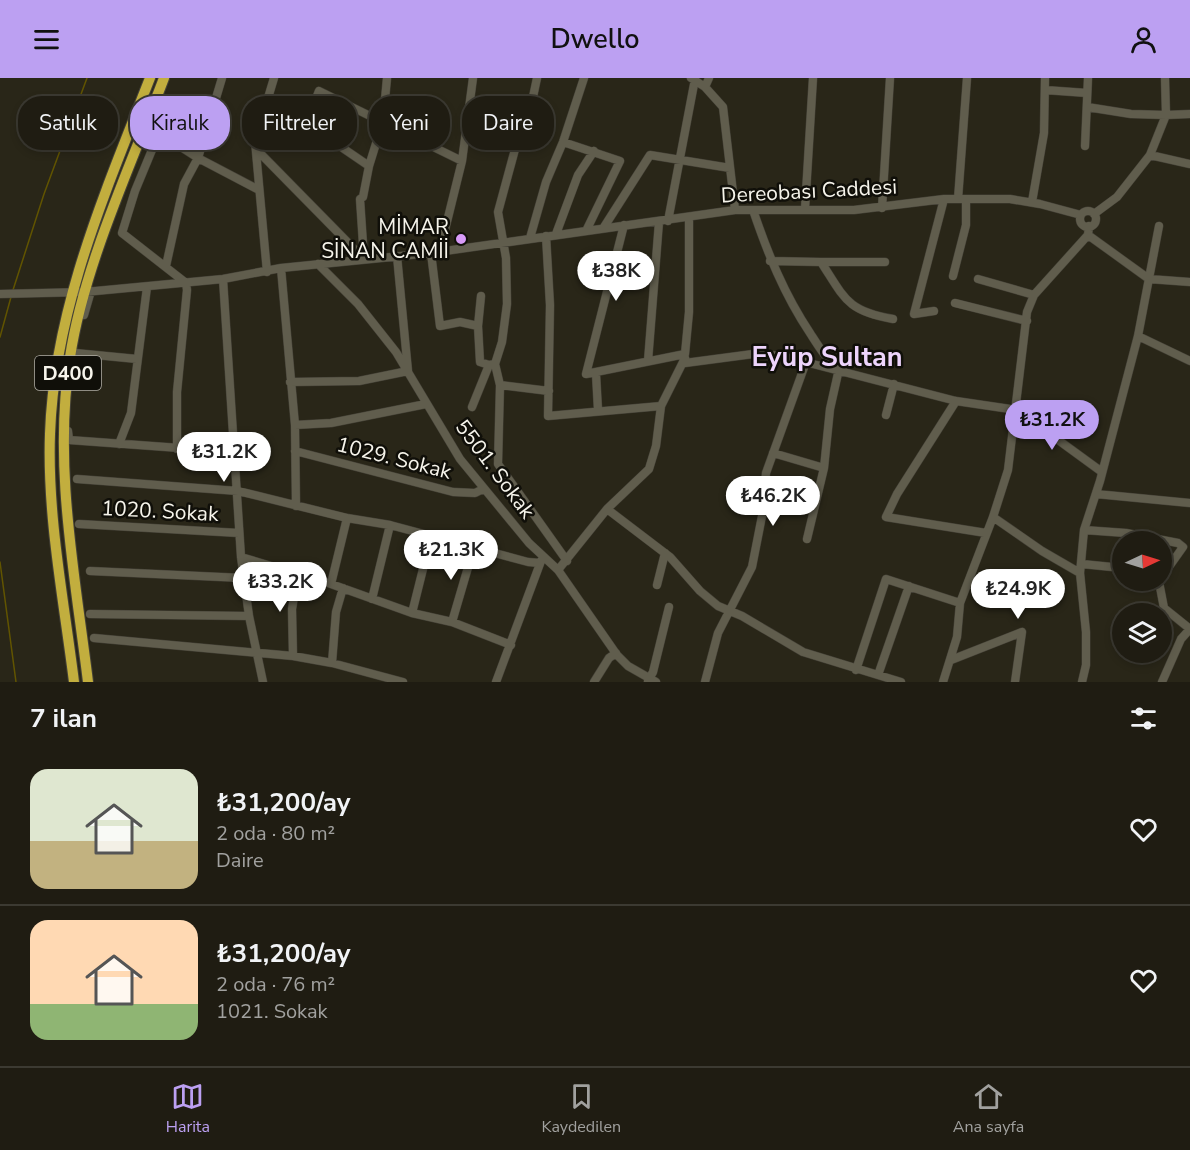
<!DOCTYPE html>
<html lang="tr">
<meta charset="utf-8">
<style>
:root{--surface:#1f1c12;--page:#2c2920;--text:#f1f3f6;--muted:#a1a19f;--line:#3c3a32;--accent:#bca0f2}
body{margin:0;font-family:"Nunito Sans",sans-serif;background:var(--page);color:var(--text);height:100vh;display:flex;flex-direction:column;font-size:22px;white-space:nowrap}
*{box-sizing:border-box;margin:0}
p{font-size:20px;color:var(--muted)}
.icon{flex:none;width:33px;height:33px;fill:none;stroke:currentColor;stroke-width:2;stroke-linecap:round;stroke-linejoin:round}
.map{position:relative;height:604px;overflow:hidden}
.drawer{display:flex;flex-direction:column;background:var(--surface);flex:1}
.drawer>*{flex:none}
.top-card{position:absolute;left:18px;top:18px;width:600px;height:54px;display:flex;gap:12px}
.needle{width:39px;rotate:86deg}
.buttons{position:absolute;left:1112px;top:453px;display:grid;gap:12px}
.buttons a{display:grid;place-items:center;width:60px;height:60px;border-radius:50%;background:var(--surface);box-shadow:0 3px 9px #0003,0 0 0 2px var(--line);font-size:30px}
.price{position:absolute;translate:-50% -51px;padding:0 14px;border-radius:21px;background:#fff;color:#222;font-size:20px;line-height:39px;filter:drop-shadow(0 2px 3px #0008)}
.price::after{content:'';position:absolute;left:50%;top:36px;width:18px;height:14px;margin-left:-9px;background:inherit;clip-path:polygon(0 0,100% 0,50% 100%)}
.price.selected{background:var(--accent);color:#111}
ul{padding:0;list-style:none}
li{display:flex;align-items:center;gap:18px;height:150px;padding:0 30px}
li+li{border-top:2px solid var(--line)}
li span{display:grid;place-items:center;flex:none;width:168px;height:120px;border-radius:18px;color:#555}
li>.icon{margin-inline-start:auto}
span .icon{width:72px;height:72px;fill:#fffc;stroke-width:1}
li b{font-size:26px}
h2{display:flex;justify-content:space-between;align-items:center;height:72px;padding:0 30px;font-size:26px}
.pill{padding:0 21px;border-radius:24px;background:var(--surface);box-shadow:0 3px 9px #0003,0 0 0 2px var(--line);font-size:21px;line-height:54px}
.pill.selected{background:var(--accent);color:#111}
header{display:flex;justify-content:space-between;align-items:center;height:78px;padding:0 30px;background:var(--accent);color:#111;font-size:27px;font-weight:600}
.tab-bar{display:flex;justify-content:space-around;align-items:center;height:84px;border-top:2px solid var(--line);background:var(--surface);font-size:16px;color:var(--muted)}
.tab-bar a{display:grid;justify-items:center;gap:3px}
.tab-bar .selected{color:var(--accent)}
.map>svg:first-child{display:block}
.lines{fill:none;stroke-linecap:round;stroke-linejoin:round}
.stream{stroke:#615400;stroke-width:1.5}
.minor-casing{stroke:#444137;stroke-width:9}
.highway-casing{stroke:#444137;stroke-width:12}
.minor{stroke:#605d4d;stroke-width:8}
.highway{stroke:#c2ae3e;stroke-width:10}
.poi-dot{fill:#d89bf8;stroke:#100f09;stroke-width:2}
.labels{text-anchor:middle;stroke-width:5;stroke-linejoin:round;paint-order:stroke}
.shield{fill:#100f09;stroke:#b1afa7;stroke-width:1.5}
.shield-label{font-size:20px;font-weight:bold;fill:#f6f4eb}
.street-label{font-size:21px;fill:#f6f4eb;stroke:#100f09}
.poi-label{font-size:21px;fill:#f6f4eb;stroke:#100f09;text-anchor:end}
.district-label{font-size:27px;font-weight:bold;fill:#edd4fc;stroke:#100f09}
</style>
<header><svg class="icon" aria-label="menu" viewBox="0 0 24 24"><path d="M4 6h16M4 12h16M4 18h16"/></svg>Dwello<svg class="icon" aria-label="person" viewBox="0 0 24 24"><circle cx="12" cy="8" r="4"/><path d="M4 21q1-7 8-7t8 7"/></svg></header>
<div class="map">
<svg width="1190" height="604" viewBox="0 0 1190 604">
<rect width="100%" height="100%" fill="#292618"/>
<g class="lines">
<path class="stream" d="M 13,212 L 44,116 L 87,0
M 0,259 L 11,219
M 0,484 L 16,604"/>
<g class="minor-casing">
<path id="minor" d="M 691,0 L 705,9 L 723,29 L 735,132
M 705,9 L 709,0
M 1045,12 L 1087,15
M 268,19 L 306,45 L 319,13 L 462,83
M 1087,29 L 1131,36 L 1166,37 L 1165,0
M 306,45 L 369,88
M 563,64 L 620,83 L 587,151
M 1085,68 L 1088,0
M 256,71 L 364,181
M 1150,77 L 1190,86
M 958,121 L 967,0
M 1032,124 L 1044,55 L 1045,0
M 882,130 L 890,0
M 805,131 L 813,0
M 753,132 C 768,176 784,216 810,255 C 819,269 826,281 839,291 L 830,331 L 824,390 L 773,375
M1080 141a8 8 0 1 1 16 0a8 8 0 1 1-16 0Z
M 1094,136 L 1117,119 L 1150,77 L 1166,37 L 1190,36
M 668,143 L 695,1
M 624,147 L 586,296 L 685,276 L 689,234 L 689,140
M 1089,148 L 1088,157 L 1149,201 L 1190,204
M 604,149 L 650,77 L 730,90
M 556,156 L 578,97 L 594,73
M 546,158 L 550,227 L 548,338 L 661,328
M 530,160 L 546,104 L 563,64 L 584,0
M 440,172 L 462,83 L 473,0
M 431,175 L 440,248 L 460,244 L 478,248 L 480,284 L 489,287
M 364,181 L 360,121 L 363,119 L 369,88 L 383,43 L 387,0
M 770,183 L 821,184 C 845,221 847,233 893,241
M 821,184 L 885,184
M 318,186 L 358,226 L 396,274 L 460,381 L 529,465 L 558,492 L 617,577 L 628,588 L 656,604
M 166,188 L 184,106 L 198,80 L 222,0
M 281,190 L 295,347 L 296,428
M 267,194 L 255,63 L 274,0
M 953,198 L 966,147 L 966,122
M 223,201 L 241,479 L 249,538 L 263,604
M 978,201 L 1034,217
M 0,216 L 85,214 L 223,201 L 281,190 L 431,175 L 735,132 L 854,132 L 944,121 L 1010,121 L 1040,126 L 1081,137
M 955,225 L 1027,243
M 934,233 L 914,236 L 944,121
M 84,237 L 91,213
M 478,248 L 481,218
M 1138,258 L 1190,283
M 75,275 L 137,281
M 648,283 L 659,144
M 685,285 L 753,276 L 782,278 L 956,323 L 1017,332 L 1102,394
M 495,286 L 500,307 L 498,386 L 567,483
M 596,296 L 598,332
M 290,304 L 359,303 L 408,293 L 397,178
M 500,307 L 549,313
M 956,323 L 897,416 L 886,439 L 986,455
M 472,329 L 489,287 L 495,286 L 502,264 L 507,226 L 506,180 L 498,134 L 517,64 L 529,38 L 537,0
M 886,337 L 894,306
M 295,347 L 331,345 L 426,326
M 68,353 L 69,362 L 235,374
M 119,366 L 131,335 L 147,209
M 177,371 L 177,314 L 187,212 L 186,205 L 122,155 L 135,113 L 159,55 L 198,80 L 259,112
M 295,373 L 453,414 L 475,415 L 483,411
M 77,401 L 238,413 L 347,440 L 390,447 L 528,484 L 540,485
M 1096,416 L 1190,425
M 607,431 L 670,479 L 700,513 L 718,528 L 742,538 L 803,574 L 901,604
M 993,439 L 1042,473 L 1080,495
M 79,446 L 239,455
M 1084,452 L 1126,455 L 1178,465 L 1183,469 L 1161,500
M 807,461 L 824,390
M 241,479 L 331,506 L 412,535 L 452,544 L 511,567
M 1082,486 L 1122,490
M 558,492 L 607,431 L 649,391 L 656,368 L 661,328 L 685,280
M 90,493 L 243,500
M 1156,502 L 1159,504 L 1164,530 L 1190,551
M 331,506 L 347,440
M 657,507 L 665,475
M 372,521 L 390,447
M 412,535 L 431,459
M 90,536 L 249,538
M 452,544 L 474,469
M 94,560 L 293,578 L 332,585 L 403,604
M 293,578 L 292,531 L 298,495
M 951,582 L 1022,554 L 1015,604
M 332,585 L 336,534 L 343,510
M 856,592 L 886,501 L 960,525
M 878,597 L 909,508
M 648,603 L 653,594 L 669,529
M 496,604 L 541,483
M 594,604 L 609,580 L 616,575
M 705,604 L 718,555 L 752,489 L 762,438 L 766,395 L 806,284
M 943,604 L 957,559 L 960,525 L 993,439 L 1008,392 L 1027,234 L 1034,217 L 1088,157
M 1082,604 L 1086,587 L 1086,554 L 1080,495 L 1084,452 L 1100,403 L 1138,258 L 1159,148
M 1162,604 L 1181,561 L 1190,551"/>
</g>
<g class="highway-casing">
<path id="highway" d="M 74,604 C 64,523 47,438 50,356 C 54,231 105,115 150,0
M 88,604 C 75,497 53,387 70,279 C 84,187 131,87 164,0"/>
</g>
<use href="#minor" class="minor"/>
<use href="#highway" class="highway"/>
</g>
<circle class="poi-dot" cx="461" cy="161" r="6"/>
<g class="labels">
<rect class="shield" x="35" y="278" width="66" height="34" rx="4.5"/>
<g class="shield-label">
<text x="68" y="302">D400</text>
</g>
<g class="street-label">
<text transform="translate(809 113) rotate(-3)" y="7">Dereobası Caddesi</text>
<text transform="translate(394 380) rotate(14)" y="7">1029. Sokak</text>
<text transform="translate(495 391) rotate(53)" y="7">5501. Sokak</text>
<text transform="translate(160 433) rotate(3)" y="7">1020. Sokak</text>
</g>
<g class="poi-label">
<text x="449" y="156">MİMAR<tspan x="449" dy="24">SİNAN CAMİİ</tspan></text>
</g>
<g class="district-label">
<text x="827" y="288">Eyüp Sultan</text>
</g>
</g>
</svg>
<div class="buttons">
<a><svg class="needle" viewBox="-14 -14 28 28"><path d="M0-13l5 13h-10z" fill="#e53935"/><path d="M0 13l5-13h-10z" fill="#a1a19f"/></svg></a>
<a><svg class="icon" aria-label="layers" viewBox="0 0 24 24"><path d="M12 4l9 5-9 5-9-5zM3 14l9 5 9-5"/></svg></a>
</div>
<b class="price" style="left:616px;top:224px">₺38K</b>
<b class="price selected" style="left:1052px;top:373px">₺31.2K</b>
<b class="price" style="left:224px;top:405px">₺31.2K</b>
<b class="price" style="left:773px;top:449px">₺46.2K</b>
<b class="price" style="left:451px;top:503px">₺21.3K</b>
<b class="price" style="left:280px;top:535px">₺33.2K</b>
<b class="price" style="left:1018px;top:542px">₺24.9K</b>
<div class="top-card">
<a class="pill">Satılık</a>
<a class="pill selected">Kiralık</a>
<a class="pill">Filtreler</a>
<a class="pill">Yeni</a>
<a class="pill">Daire</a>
</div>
</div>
<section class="drawer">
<h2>7 ilan<svg class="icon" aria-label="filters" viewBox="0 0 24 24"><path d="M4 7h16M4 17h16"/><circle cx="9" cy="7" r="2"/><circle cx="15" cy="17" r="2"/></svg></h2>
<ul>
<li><span style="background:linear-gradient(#dfe7d0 60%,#c2b280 0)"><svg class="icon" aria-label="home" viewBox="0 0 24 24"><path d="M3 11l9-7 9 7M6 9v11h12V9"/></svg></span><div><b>₺31,200/ay</b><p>2 oda · 80 m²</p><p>Daire</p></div><svg class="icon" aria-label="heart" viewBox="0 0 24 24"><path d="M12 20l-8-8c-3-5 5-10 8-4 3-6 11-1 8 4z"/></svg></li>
<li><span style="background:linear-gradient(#ffd9b3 70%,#8fb573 0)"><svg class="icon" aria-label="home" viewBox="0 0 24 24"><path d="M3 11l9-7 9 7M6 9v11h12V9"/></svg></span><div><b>₺31,200/ay</b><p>2 oda · 76 m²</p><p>1021. Sokak</p></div><svg class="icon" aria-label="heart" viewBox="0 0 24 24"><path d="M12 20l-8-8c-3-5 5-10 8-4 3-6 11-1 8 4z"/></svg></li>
</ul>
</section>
<nav class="tab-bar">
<a class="selected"><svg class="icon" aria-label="map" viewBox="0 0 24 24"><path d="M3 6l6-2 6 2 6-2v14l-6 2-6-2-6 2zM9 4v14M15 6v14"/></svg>Harita</a>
<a><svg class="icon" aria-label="saved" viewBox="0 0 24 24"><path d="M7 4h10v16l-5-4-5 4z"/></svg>Kaydedilen</a>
<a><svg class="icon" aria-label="home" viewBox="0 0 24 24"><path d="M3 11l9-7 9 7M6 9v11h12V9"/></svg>Ana sayfa</a>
</nav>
